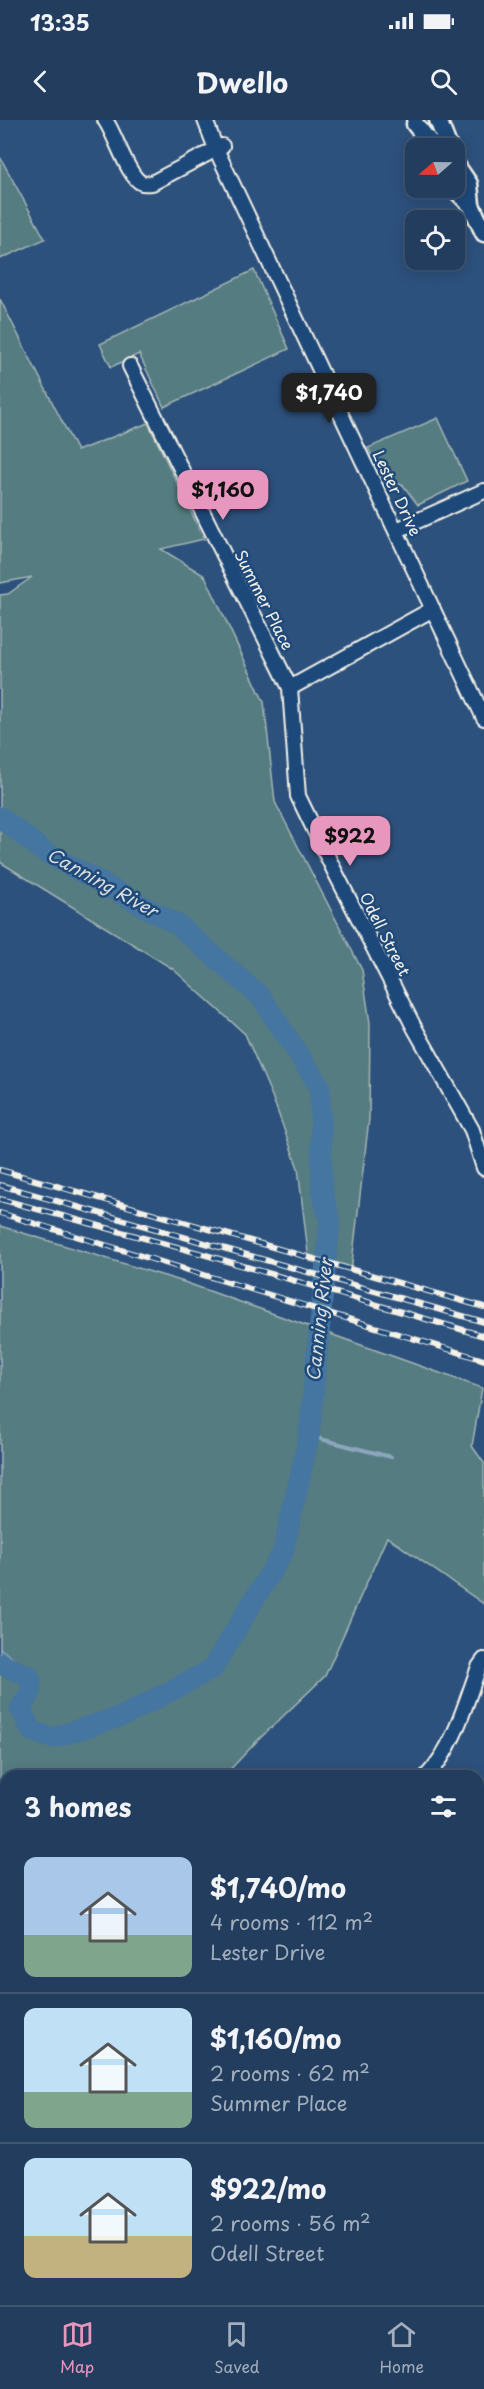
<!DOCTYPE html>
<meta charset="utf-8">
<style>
:root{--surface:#223d5e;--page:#2e4867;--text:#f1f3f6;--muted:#a2aebc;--line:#3f5673;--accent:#e797bd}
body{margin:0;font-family:"Playpen Sans",sans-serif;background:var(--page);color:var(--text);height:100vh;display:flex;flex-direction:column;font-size:22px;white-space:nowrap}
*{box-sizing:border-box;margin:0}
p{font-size:20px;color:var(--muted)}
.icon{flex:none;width:33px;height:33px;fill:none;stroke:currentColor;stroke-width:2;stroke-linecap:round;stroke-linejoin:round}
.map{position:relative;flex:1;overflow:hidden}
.details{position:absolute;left:0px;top:1650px;width:484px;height:536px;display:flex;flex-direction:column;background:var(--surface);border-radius:18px 18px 0 0;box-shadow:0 3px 15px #0003,0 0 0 2px var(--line)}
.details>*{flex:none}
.needle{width:39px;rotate:250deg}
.controls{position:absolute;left:405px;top:18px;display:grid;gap:12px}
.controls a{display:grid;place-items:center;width:60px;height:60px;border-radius:12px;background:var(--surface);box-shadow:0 3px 15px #0003,0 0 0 2px var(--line);font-size:30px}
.price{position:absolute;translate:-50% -51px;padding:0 14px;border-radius:12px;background:var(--accent);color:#111;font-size:20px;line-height:39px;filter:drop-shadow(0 2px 3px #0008)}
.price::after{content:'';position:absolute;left:50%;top:36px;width:18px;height:14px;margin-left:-9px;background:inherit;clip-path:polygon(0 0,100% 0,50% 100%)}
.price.selected{background:#222;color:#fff}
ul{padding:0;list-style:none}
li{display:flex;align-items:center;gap:18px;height:150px;padding:0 24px}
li+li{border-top:2px solid var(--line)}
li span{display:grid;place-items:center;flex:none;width:168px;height:120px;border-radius:12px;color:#555}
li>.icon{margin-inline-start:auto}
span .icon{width:72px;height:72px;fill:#fffc;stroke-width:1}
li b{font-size:26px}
h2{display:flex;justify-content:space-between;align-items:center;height:72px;padding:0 24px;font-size:26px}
.status{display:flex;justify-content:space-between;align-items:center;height:42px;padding:0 30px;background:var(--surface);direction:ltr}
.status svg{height:16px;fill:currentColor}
header{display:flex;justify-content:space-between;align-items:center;height:78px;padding:0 24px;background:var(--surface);font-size:27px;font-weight:700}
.menu{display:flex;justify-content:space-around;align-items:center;height:84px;border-top:2px solid var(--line);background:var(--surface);font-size:16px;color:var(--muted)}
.menu a{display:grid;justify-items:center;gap:3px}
.menu .selected{color:var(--accent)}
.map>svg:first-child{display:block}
.green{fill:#557b81;stroke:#a4b6b4;stroke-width:1.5}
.water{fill:#4574a1;stroke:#8ba6bd;stroke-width:1.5}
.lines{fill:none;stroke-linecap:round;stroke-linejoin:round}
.stream{stroke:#8ba6bd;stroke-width:4}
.river{stroke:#4574a1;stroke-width:21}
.minor-casing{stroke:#f4f1e8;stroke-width:18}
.major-casing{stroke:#f4f1e8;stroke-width:21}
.highway-casing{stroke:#f4f1e8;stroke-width:24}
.minor{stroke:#1f4a7a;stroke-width:14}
.major{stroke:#1f4a7a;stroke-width:16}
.highway{stroke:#1f4a7a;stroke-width:20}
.rail-casing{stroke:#f4f1e8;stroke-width:6}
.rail{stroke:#1f4a7a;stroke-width:4;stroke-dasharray:11;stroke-linecap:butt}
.labels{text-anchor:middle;stroke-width:5;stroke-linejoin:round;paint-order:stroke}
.street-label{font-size:16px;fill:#f4f1e8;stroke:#1f4a7a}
.water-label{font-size:18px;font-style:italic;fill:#dadedd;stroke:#1f4a7a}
</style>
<div class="status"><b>13:35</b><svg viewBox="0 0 49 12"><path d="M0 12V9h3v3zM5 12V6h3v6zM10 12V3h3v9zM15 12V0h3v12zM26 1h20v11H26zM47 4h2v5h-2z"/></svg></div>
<header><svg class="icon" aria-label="back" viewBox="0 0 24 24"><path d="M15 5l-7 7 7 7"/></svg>Dwello<svg class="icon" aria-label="search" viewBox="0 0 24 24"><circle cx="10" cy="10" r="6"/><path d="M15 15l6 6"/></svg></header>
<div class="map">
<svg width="484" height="2185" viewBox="0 0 484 2185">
<rect width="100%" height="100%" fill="#2d517d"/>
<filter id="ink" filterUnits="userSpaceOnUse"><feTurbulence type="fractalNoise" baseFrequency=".0167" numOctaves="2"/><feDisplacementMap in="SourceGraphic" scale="12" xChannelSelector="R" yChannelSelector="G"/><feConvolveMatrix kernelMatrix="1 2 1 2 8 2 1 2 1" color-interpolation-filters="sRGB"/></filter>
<g filter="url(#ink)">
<path class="green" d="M 0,37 L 45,119 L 0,139 Z
M 254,150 L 289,229 L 164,287 L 139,234 L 111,247 L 100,224 Z
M 0,179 L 77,331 L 148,303 L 204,419 L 161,429 L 205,456 L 264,582 L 275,682 L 362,850 L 370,903 L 369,999 L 351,1151 L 309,1141 L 298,1048 L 272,976 L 245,914 L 173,849 L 0,742 L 0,475 L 8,474 L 32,457 L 0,463 Z
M 438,298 L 467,361 L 418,385 L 403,365 L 385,361 L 368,328 Z
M 0,1106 L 184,1162 L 482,1268 L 472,1326 L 484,1343 L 484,1484 L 387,1417 L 325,1556 L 256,1622 L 224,1656 L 6,1656 L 6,1669 L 0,1665 Z"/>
<path class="water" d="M 0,1528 L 16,1541 L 29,1556 L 10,1556 L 0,1552 Z"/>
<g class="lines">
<path class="stream" d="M 309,1316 L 391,1337"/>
<path class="river" d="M 0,697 L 43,731 L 178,805 L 261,877 L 320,967 L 322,1072 L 330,1100 L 309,1316 L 283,1432 L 212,1549 L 125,1595 L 52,1618 L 32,1611 L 20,1588 C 30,1577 34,1570 29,1556 L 0,1544"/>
<g class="minor-casing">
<path id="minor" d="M 105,0 C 115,13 128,58 142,63 C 144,64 149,63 152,63 L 222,26
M 205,0 L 216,29 L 484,598
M 130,246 L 290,568
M 397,410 L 484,371
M 433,489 L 290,568 L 298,676 L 334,750 L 414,907 L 472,1010 L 484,1048
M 427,1656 C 455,1626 465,1584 479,1547 L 484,1540
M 0,1910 L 6,1913
M 0,2110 L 6,2100
M 194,2180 L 206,2185
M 122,2185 L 125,2180
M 360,2185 L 364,2180"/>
</g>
<g class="major-casing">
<path id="major" d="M 438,0 L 449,28
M 415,4 L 434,28
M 454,42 L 469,64 L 471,85 L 484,113
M 454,68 L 471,85"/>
</g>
<g class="highway-casing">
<path id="highway" d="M 0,1678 L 6,1681
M 0,1740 L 6,1744
M 478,1988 L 484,1991
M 478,2050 L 484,2053"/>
</g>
<use href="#minor" class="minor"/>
<use href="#major" class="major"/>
<use href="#highway" class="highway"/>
<g class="rail-casing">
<path id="rail" d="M 0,1050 L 484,1187
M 0,1065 L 484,1202
M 0,1079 L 199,1133 L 484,1216
M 0,1093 L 484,1240"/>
</g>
<use href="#rail" class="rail"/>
</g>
</g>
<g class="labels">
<g class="street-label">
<text transform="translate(397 373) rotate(65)" y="6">Lester Drive</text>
<text transform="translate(264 480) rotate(63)" y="6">Summer Place</text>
<text transform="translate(385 814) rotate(63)" y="6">Odell Street</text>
</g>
<g class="water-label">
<text transform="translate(102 763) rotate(29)" y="6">Canning River</text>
<text transform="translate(320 1200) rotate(-84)" y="6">Canning River</text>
</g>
</g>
</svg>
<div class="controls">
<a><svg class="needle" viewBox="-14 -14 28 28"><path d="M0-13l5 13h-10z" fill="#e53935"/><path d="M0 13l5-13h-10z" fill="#a2aebc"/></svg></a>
<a><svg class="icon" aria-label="locate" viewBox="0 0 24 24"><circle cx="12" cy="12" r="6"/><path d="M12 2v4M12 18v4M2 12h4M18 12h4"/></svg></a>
</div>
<b class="price selected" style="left:329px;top:304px">$1,740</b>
<b class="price" style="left:223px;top:401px">$1,160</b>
<b class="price" style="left:350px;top:747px">$922</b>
<section class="details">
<h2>3 homes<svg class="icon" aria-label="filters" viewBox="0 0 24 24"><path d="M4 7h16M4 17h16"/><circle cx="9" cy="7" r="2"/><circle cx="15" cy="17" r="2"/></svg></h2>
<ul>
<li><span style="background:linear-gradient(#a9c7e8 65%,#7fa58c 0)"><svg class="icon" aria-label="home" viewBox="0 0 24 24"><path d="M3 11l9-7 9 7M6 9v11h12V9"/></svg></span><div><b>$1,740/mo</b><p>4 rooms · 112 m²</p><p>Lester Drive</p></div></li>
<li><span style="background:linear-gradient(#bfe0f5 70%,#7fa58c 0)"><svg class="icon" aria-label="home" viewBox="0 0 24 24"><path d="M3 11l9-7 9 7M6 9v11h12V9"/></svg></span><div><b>$1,160/mo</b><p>2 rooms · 62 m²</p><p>Summer Place</p></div></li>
<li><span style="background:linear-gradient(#bfe0f5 65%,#c2b280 0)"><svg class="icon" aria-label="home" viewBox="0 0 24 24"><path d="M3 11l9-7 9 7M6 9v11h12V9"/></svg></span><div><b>$922/mo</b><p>2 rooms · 56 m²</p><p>Odell Street</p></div></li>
</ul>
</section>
</div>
<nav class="menu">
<a class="selected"><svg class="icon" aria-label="map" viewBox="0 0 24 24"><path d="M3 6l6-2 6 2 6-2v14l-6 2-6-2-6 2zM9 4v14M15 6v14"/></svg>Map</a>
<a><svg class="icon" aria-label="saved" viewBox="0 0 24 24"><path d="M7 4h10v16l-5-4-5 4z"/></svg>Saved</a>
<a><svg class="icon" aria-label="home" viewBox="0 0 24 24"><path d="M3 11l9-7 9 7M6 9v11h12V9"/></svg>Home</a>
</nav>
